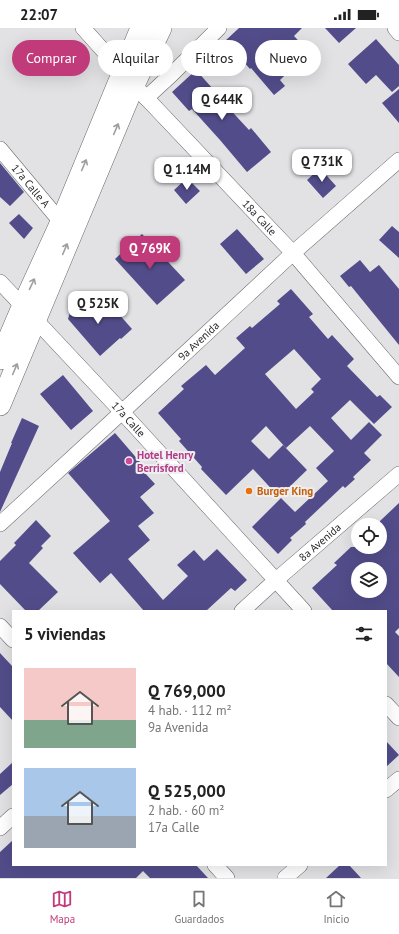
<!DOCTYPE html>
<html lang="es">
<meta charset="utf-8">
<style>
:root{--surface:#fff;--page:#f6f6f6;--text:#222;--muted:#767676;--line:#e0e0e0;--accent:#c13b7b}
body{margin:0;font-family:"PT Sans",sans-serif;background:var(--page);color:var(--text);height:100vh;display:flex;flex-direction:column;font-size:15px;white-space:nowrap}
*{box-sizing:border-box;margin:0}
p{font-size:13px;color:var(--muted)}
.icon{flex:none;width:22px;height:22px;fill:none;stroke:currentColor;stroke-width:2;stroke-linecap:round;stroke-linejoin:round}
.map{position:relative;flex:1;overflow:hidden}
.side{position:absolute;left:12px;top:582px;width:375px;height:256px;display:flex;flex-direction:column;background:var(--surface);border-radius:0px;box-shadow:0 4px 16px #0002}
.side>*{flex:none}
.top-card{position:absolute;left:12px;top:12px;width:375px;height:36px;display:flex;gap:8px}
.controls{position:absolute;left:351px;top:490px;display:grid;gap:8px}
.controls a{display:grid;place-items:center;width:36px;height:36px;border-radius:50%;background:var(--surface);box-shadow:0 4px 16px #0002;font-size:20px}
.price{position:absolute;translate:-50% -34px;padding:0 9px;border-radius:8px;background:#fff;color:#222;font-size:13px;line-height:26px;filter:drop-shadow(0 1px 2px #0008)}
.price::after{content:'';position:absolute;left:50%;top:24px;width:12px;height:9px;margin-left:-6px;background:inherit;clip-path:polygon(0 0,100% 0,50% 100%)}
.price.current{background:var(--accent);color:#fff}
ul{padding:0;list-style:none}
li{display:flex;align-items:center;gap:12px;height:100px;padding:0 12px}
li span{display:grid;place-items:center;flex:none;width:112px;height:80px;border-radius:0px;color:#555}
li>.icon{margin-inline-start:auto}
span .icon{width:48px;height:48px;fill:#fffc;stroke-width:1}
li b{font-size:17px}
h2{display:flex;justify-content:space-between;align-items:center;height:48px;padding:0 12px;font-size:17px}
.chip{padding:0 14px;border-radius:18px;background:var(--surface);box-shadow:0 4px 16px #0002;font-size:14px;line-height:36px}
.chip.current{background:var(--accent);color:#fff}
.status{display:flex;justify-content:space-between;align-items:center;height:28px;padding:0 20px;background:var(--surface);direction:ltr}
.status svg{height:11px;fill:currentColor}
.tab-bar{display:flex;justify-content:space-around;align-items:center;height:56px;border-top:1px solid var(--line);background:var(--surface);font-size:11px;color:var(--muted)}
.tab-bar a{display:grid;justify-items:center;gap:2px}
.tab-bar .current{color:var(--accent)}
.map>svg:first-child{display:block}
.building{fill:#524d8a;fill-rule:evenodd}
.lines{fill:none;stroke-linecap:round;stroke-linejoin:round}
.street-casing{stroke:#6a6a6d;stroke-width:16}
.secondary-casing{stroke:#6a6a6d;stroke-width:22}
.street{stroke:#fff;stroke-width:15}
.secondary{stroke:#fff;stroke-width:21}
.oneway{stroke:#9f9fa0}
.hotel-dot{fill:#d1479c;stroke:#efeff2;stroke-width:1.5}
.food-dot{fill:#e8710a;stroke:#efeff2;stroke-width:1.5}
.labels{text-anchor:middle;stroke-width:4;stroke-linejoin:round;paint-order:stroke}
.street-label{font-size:11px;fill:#2a2a2b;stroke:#efeff2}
.hotel-label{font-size:11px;font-weight:bold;fill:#b23c85;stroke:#efeff2;text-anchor:start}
.food-label{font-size:11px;font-weight:bold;fill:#c56008;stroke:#efeff2;text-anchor:start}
</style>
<div class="status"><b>22:07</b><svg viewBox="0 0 49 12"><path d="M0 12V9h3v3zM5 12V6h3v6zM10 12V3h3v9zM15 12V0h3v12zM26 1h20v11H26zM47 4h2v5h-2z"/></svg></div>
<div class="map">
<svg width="399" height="850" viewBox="0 0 399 850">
<rect width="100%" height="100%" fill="#e2e2e5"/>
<path class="building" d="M 239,0 L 302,0 L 294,8 L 309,24 L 280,52 L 285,58 L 274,67 L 251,40 L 250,41 L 225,13 Z
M 325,0 L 356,0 L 339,15 Z
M 376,11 L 399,37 L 399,58 L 392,64 L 376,47 L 366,56 L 348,36 Z
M 196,42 L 213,61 L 212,62 L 249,102 L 251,100 L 271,124 L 247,144 L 220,112 L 192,81 L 189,83 L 172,64 Z
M 399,61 L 399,95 L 382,75 Z
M 0,135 L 24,164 L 10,178 L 0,169 Z
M 320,140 L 336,158 L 323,170 L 307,152 Z
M 187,150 L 200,163 L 186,176 L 174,162 Z
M 19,186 L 33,200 L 24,211 L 9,195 Z
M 392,198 L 399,204 L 399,230 L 379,212 Z
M 237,201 L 264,231 L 246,246 L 220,216 Z
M 142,206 L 185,252 L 157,277 L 115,231 Z
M 360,232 L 370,244 L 379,237 L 399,261 L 399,317 L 351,258 L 349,259 L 340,248 Z
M 291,261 L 313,286 L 309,289 L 328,311 L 332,307 L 354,331 L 347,338 L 377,369 L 380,367 L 392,379 L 374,396 L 350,372 L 331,390 L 351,412 L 369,394 L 382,407 L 364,425 L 371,432 L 353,449 L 355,451 L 345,460 L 343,458 L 305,494 L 306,496 L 290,510 L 292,512 L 278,526 L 252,499 L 281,470 L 295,484 L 328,453 L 316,440 L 334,423 L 310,398 L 286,420 L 266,398 L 251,413 L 269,431 L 283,417 L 307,442 L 279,469 L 253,441 L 226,467 L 201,441 L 202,439 L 179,413 L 181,411 L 158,385 L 184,361 L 181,358 L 206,337 L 215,347 L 245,320 L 236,310 L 250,298 L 252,300 L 280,276 L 277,273 ZM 294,321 L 321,351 L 311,361 L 314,364 L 296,381 L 265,346 Z
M 75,269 L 108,281 L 111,277 L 132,301 L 121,311 L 120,310 L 100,328 L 68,291 Z
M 63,347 L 93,383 L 71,402 L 40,366 Z
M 22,390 L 39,398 L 0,484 L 0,444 L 12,415 L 11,415 Z
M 115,405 L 146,441 L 144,444 L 155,456 L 140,469 L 154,485 L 138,498 L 150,512 L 128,531 L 163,572 L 188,548 L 177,537 L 194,522 L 204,533 L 217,521 L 247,552 L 235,563 L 231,560 L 206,583 L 144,583 L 111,545 L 100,555 L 73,525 L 110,493 L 68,445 Z
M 399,475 L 399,600 L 395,604 L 399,608 L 399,649 L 386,635 L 386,583 L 333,583 L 312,560 L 337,537 L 334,535 L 351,519 L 380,519 L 380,493 ZM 358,541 L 380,541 L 380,563 L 358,563 Z
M 36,492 L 51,508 L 41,518 L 43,520 L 29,535 L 58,564 L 38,583 L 26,583 L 0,556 L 0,533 L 16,517 L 14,515 Z
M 0,625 L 13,639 L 13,693 L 0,679 Z
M 386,713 L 399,727 L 386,739 Z
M 13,734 L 13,756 L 0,767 L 0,746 Z
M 13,812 L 13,837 L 196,837 L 208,850 L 150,850 L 143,843 L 136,850 L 0,850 L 0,824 Z
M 340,837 L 349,837 L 361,850 L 326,850 Z"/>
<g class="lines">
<g class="street-casing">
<g id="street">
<path id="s1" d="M 83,0 L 134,57 L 293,225 L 399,349"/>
<path d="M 395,0 L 399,5"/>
<path d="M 146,70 L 171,47 L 219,0"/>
<path id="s2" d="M 0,121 L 61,194"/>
<path id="s3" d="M 0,254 L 122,384 L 304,583"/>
<path id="s4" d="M 0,496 L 122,384 L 293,225 L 399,132"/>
<path id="s5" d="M 242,583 L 276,552 L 399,446"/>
<path d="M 0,598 L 13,612"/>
<path d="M 386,676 L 399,690"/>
<path d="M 386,762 L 399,751"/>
<path d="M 0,800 L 13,788"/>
<path d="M 215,837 L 227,850"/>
<path d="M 285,850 L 300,837"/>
</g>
</g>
<g class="secondary-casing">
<path id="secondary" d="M 0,331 L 23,277 L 61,194 L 141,0
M 0,377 L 134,57 L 161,0"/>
</g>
<use href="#street" class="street"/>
<use href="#secondary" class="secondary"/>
</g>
<defs><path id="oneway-shaft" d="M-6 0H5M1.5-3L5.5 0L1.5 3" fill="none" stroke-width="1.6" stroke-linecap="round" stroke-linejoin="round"/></defs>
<g class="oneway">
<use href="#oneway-shaft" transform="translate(116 101) rotate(-67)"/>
<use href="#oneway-shaft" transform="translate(84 137) rotate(-67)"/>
<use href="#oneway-shaft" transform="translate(65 221) rotate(-67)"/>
<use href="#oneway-shaft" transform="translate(32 256) rotate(-65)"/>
<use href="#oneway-shaft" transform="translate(15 341) rotate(-67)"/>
</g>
<circle class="hotel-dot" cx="129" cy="433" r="4"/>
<circle class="food-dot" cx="249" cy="463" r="4"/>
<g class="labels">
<g class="street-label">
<text dy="4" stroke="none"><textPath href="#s2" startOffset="48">17a Calle A</textPath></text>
<text dy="4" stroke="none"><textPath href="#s1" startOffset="259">18a Calle</textPath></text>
<text dy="4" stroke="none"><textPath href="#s4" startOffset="270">9a Avenida</textPath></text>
<text dy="4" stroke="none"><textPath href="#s3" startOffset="188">17a Calle</textPath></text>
<text dy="4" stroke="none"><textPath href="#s5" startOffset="104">8a Avenida</textPath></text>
</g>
<g class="hotel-label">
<text x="137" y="431">Hotel Henry<tspan x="137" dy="13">Berrisford</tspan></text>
</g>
<g class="food-label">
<text x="257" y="467">Burger King</text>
</g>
</g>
</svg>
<div class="controls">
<a><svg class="icon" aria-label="locate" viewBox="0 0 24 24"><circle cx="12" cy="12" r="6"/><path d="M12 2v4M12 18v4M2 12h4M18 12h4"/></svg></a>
<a><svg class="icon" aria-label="layers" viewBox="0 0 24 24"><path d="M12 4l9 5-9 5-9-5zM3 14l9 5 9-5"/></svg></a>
</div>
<b class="price" style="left:222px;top:93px">Q 644K</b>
<b class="price" style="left:322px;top:155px">Q 731K</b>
<b class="price" style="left:187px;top:163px">Q 1.14M</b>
<b class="price current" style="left:150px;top:242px">Q 769K</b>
<b class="price" style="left:98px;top:297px">Q 525K</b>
<div class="top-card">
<a class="chip current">Comprar</a>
<a class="chip">Alquilar</a>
<a class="chip">Filtros</a>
<a class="chip">Nuevo</a>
</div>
<section class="side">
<h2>5 viviendas<svg class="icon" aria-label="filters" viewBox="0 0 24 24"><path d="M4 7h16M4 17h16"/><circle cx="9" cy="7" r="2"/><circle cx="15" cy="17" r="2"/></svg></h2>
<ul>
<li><span style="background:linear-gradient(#f6c9c9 65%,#7fa58c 0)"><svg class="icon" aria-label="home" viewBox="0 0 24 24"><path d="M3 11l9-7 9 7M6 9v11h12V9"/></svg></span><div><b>Q 769,000</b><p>4 hab. · 112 m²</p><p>9a Avenida</p></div></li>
<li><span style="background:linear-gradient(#a9c7e8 60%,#9aa5b1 0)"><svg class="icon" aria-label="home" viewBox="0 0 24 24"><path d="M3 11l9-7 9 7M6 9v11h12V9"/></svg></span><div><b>Q 525,000</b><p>2 hab. · 60 m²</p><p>17a Calle</p></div></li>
</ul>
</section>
</div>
<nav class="tab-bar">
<a class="current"><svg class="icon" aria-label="map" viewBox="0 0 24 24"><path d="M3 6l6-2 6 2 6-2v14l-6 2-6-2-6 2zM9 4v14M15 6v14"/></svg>Mapa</a>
<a><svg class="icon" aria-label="saved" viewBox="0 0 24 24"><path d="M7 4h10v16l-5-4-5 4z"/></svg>Guardados</a>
<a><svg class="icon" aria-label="home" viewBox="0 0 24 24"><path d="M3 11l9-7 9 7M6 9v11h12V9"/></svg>Inicio</a>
</nav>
